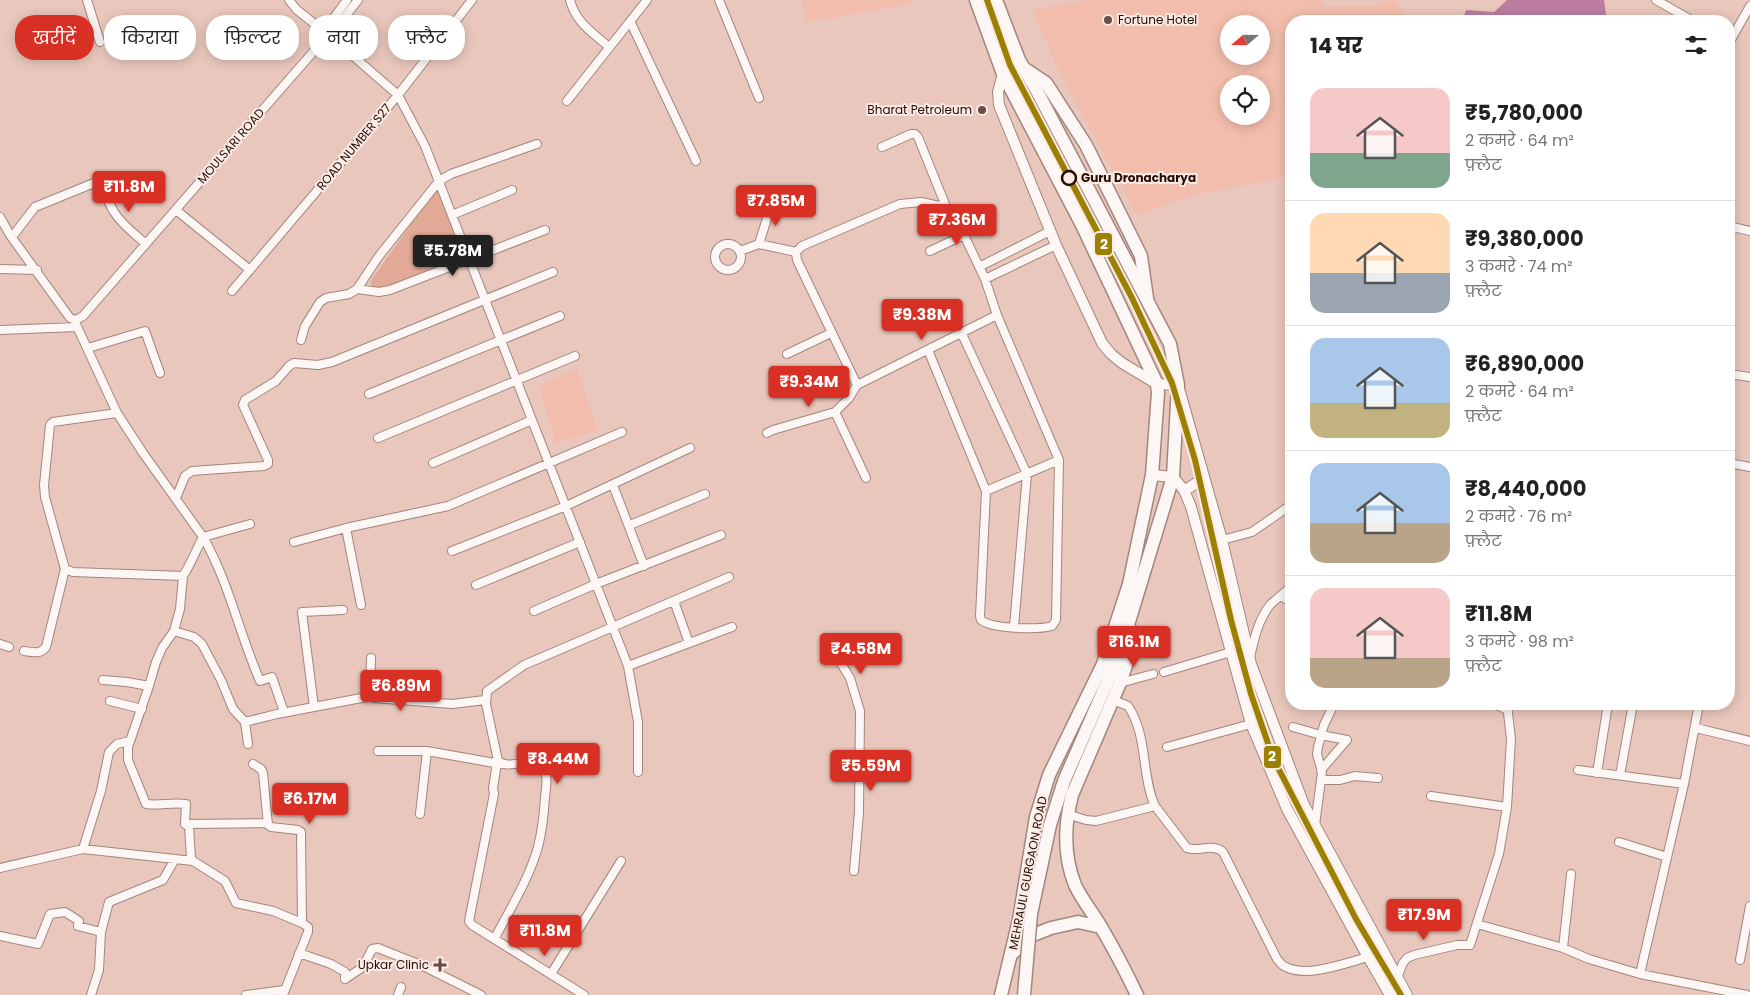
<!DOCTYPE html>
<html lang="hi">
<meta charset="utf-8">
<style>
:root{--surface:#fff;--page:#f2f2f2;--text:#222;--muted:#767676;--line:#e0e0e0;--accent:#d93025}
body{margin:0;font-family:Poppins,"Noto Sans Devanagari",sans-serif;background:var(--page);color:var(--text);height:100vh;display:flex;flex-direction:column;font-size:19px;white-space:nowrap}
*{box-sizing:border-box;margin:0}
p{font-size:16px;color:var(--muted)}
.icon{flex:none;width:28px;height:28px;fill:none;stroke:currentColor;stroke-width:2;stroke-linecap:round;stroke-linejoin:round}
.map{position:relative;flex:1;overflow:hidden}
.sheet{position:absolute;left:1285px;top:15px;width:450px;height:695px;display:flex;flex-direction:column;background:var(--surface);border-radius:20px;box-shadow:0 2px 12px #0003}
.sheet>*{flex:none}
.guide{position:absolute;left:15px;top:15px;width:475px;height:45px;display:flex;gap:10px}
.needle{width:32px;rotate:250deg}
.tools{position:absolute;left:1220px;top:15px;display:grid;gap:10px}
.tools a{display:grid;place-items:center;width:50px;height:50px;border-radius:50%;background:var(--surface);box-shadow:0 2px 12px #0003;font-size:25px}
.price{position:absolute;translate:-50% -42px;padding:0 11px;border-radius:5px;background:var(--accent);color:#fff;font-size:16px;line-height:32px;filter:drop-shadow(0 1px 2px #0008)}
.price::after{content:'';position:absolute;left:50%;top:30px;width:15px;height:11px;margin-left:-8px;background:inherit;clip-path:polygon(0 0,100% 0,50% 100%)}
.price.on{background:#222;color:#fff}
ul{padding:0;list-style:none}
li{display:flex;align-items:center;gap:15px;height:125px;padding:0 25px}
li+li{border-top:1px solid var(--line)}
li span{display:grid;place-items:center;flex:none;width:140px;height:100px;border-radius:15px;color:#555}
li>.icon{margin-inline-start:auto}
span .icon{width:60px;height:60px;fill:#fffc;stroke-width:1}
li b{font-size:21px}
h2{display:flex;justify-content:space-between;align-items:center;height:60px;padding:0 25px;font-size:21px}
.tag{padding:0 18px;border-radius:20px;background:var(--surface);box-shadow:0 2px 12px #0003;font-size:18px;line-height:45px}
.tag.on{background:var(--accent);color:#fff}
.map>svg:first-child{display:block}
.built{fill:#f2bdac;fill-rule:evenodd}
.green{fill:#e2a997}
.water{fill:#bd7da0}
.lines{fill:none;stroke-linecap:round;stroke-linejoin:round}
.minor-casing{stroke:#a2867d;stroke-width:10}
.tertiary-casing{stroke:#a2867d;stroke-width:12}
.primary-casing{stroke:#a2867d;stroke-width:15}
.trunk-casing{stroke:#a2867d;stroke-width:15}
.minor{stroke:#fcf7f5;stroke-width:8}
.tertiary{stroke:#fcf7f5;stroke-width:10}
.primary{stroke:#fcf7f5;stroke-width:12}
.trunk{stroke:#fcf7f5;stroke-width:12}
.primary-bridge-casing{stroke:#a2867d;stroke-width:15;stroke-linecap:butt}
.primary-bridge{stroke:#fcf7f5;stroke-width:12}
.metro-1-casing{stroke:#fbebe5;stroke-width:10}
.metro-1{stroke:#9d8002;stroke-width:6}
.poi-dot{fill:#6a4d44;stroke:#fbebe5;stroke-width:2}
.stop-dot{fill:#fbebe5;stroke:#260b04;stroke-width:2.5}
.labels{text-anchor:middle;stroke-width:4;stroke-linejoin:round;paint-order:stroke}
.poi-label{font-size:12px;fill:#260b04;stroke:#fbebe5;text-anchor:end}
.street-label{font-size:12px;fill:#260b04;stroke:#fbebe5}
.stop-label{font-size:12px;font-weight:bold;fill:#260b04;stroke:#fbebe5;text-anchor:start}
.line-badge{stroke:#fbebe5;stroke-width:2}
.badge-label{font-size:14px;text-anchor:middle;font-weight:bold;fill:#fff}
</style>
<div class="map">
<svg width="1750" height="995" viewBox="0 0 1750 995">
<rect width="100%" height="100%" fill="#e9c7bc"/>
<path class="built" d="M 801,0 L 912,0 L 913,4 L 807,22 Z
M 1087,0 L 1322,0 L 1324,7 L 1379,5 L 1391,0 L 1396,0 L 1406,21 L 1291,21 L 1291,176 L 1189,196 L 1137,216 L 1056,65 L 1033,10 ZM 1229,24 L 1261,24 L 1261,56 L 1229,56 ZM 1229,84 L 1261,84 L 1261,116 L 1229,116 Z
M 577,369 L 597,430 L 556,443 L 539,386 Z"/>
<path class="green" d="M 443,179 L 469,256 L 377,292 L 370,282 Z"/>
<path class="water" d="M 1507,0 L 1604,0 L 1607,21 L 1462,21 L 1466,10 L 1494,12 Z"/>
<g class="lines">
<g class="minor-casing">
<path id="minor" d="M 87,0 L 100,42
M 289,0 L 297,10 L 330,36 L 398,95 L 425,146 L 628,666 L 638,722 L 638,772
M 570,0 C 576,23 592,32 609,47
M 719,0 L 759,98
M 1656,0 L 1693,21
M 630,21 L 696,161
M 322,35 L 324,31 L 347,0
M 1729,43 L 1750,6
M 567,101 L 647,0
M 882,147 L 911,134 L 915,134 L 918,137 L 947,209
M 176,210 L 250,270
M 452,215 L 512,190
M 0,217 L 10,235 L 70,318 L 76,320 L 83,316 L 320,44 L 330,36 L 358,0
M 1729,226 L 1750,231
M 12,237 L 35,207 L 94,183 C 104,187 109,204 114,212 C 122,225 135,234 146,244
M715 257a13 13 0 1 1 26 0a13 13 0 1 1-26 0Z
M 759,244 L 772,202
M 740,251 L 759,244 L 796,252
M 930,251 L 964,235
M 979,267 L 1050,231
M 0,269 L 37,270
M 985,279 L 1056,245
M 357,289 L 379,292 L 390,290 L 545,230
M 232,291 L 398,95 L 472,0
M 74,320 L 117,413 L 143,453 L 203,537 C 229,582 239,633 260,681 L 272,677 L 284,712
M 0,330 L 77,327
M 962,334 L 1027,474 L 1014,627
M 301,340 L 305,326 L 320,302 L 326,298 L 349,294 L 357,289 L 379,256 L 439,181 L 451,174 L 537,144
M 88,348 L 145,331 L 160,373
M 787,354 L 831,333
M 1729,374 L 1750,377
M 857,385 L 797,260 L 796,252 L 802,246 L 900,204 L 921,202 L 944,207 L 951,213 L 964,235 L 985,279 L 997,315 L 1059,460 L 1056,620 L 1052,626 C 1038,630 992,629 981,620 L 980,616 L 986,491 L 928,350
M 369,394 L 560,316
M 835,412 L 866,478
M 767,433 L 773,430 L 835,412 L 849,398 L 857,385 L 997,315
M 378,438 L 575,356
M 433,463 L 532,420
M 1729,463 L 1750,467
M 613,485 L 644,566
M 986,491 L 1059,460
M 176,498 L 185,476 L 192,471 L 264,466 L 268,464 L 268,460 L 243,405 L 245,400 L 276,381 L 289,366 L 294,363 L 318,365 L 332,362 L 553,272
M 630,525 L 705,494
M 1222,540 L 1252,532 L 1291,505
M 294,542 L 346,528
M 452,551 L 566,506 L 690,448
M 65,569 L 73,572 L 183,576 C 191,564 196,550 203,537 L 250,524
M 183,576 L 180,609 L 174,631 L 162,648 L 156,662 L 149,686 L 128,747 L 128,760 L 146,804 C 160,806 171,802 186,804 L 185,824 L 189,827 L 191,858 L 193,861 L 225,881 L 236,903 L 273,911 L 302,923 L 308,927 L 308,932 L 283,995
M 476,585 L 580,542
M 1281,596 L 1291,602
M 674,601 L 689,643
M 361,605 L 346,528 L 448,506 L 622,432
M 534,611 L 596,584 L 721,535
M 174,631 L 194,637 L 202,644 L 221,680 L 233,709 L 245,722 L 248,744
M 0,644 L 9,647
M 24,651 C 32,652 40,655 46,647 L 65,569 L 45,497 L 44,485 L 50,425 L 53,422 L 117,413
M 834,652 L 850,678 L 860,711 L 859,812 L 854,871
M 1250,657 C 1254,640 1258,620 1270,605 C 1276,599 1284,593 1291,587
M 371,658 L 370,694 L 374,698 L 452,704 L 485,700
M 628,666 L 732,627
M 1164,672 L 1231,652
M 103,680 L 127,682 L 149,686
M 1120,683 L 1153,674
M 1113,700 L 1128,706 C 1148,735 1141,775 1155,806
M 110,701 L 142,709
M 1494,704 L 1508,710
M 314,707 L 302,612 L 343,610
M 245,722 L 277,714 L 372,696
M 1293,727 L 1321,735 L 1347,740 L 1321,770
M 1696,728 L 1750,741
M 1167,747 L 1251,724
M 378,751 L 427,751 L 500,764
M 497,763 L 493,788 L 494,794 L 469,921 L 472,925 L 584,995
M 253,764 L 261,769 L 263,773 L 268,825 L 271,827 L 298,830 L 301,832 L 302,923
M 1578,770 L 1684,784
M 1597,773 L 1608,704
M 1620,775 L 1633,704
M 1321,780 L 1340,780 L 1355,776 L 1378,778
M 1431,796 L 1507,807
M 420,814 L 427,751
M 1067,814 L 1086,820 L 1096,821 L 1155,806 L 1187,848 C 1199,852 1213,843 1223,852 L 1277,959 C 1280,962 1282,966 1286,967 C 1307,978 1346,963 1368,957
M 185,824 L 268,823
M 1315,825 L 1322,772 L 1317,754 L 1318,747 L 1324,725 L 1334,704
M 1619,842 L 1667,857
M 83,849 L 101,791 L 109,752 L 117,744 L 130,741
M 0,868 L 83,849 L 193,861
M 1477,924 L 1563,948 L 1589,959 L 1640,974 L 1747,995
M 0,936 L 38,944 L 50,914 L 65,912 L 79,921 L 78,926 L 101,932
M 495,938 C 510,909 529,879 538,847 C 542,831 544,814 545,797 C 546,788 549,775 542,767 C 532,755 509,771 498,761 L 486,704 L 487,691 L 524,665 L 729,577
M 1563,948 L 1571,874
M 299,953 L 331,964 L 345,972 L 345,979
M 1740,960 L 1750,906
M 551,974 L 621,861
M 1640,974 L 1684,784 L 1699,704
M 345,979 L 363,967 L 372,949 L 378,948 L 423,966 L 481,995
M 1385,986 L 1397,978 L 1403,963 L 1407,958 L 1414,955 L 1457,945 L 1470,945 L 1499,854 L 1507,807 L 1511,739 L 1507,704
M 91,995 L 99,970 L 101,932 L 109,902 L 163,880 L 175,859
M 246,995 L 284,990
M 398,995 L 401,987"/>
</g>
<g class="tertiary-casing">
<path id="tertiary" d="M 1003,74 L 998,92 L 999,105 L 1056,245 L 1102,343 L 1111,354 L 1122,363 L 1157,384 L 1178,385 L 1222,540 L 1251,664 L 1304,805 L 1407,995
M 1152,475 L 1173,477 L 1184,490 L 1191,507 L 1251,724 L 1287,809 L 1368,957 L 1390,995
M 1184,491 L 1204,478"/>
</g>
<g class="primary-casing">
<path id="primary" d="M 1022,67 L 1046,83 L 1086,145 L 1141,256 L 1147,298
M 1031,914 L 1050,825 L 1064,781 L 1114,667 L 1128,625
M 1012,954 L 1028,937 L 1051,928 L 1078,922 L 1101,927"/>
</g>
<g class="trunk-casing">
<path id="trunk" d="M 976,0 L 1003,74 L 1082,225 L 1157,384 L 1158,393 L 1152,475 L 1129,584 L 1103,664 L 1049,775 L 1036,817 L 1019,920 L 1001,995
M 996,0 L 1019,60 L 1037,91 L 1170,344 L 1178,385 L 1173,477 L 1128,625 L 1135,639 L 1120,683 L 1072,795 C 1064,826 1063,855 1075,885 C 1082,900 1093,913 1101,927 C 1114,949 1126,972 1137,995"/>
</g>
<use href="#minor" class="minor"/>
<use href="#tertiary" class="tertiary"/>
<use href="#primary" class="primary"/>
<use href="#trunk" class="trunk"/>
<g class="primary-bridge-casing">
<path id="primary-bridge" d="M 1024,995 L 1031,914"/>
</g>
<use href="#primary-bridge" class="primary-bridge"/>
<g class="metro-1-casing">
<path id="metro-1" d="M 987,0 L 1010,65 L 1132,298 L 1172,383 L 1195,460 L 1231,620 L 1251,694 L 1273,758 L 1356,919 L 1401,995"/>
</g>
<use href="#metro-1" class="metro-1"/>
</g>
<g class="poi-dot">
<circle cx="1108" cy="20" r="5"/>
<circle cx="982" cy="110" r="5"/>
<path d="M437.5 957.5h5v5h5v5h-5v5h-5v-5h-5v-5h5z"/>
</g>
<circle class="stop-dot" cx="1069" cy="178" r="7"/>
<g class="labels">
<g class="poi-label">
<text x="1118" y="24" text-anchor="start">Fortune Hotel</text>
<text x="972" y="114">Bharat Petroleum</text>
<text x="429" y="969">Upkar Clinic</text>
</g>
<g class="street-label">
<text transform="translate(231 146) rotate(-49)" y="4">MOULSARI ROAD</text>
<text transform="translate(354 147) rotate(-50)" y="4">ROAD NUMBER S27</text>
<text transform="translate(1028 873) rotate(-79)" y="4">MEHRAULI GURGAON ROAD</text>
</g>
<g class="stop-label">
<text x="1081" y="182">Guru Dronacharya</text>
</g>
</g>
<g class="line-badge">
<rect x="1094" y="232" width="19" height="24" rx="5" fill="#9d8002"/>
<rect x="1263" y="745" width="19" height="24" rx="5" fill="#9d8002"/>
</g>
<g class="badge-label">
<text x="1104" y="249">2</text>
<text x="1272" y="761">2</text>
</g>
</svg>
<div class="tools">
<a><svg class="needle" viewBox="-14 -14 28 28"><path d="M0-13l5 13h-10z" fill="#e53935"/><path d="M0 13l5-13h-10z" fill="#767676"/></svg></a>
<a><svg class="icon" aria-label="locate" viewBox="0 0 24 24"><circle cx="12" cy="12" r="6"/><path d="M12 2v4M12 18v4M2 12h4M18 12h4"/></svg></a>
</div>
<b class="price" style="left:129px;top:213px">₹11.8M</b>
<b class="price" style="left:776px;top:227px">₹7.85M</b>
<b class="price" style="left:957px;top:246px">₹7.36M</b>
<b class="price on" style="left:453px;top:277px">₹5.78M</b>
<b class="price" style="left:922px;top:341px">₹9.38M</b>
<b class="price" style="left:809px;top:408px">₹9.34M</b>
<b class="price" style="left:1134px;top:668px">₹16.1M</b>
<b class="price" style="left:861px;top:675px">₹4.58M</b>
<b class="price" style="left:401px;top:712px">₹6.89M</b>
<b class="price" style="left:558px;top:785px">₹8.44M</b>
<b class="price" style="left:871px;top:792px">₹5.59M</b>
<b class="price" style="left:310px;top:825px">₹6.17M</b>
<b class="price" style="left:1424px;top:941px">₹17.9M</b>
<b class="price" style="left:545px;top:957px">₹11.8M</b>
<div class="guide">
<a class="tag on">खरीदें</a>
<a class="tag">किराया</a>
<a class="tag">फ़िल्टर</a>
<a class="tag">नया</a>
<a class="tag">फ़्लैट</a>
</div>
<section class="sheet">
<h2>14 घर<svg class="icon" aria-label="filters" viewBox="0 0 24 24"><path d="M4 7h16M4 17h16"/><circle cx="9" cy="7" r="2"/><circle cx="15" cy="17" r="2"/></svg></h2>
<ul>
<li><span style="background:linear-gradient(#f6c9c9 65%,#7fa58c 0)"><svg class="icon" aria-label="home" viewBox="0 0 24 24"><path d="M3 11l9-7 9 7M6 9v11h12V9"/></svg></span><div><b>₹5,780,000</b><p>2 कमरे · 64 m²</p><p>फ़्लैट</p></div></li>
<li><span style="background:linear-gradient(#ffd9b3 60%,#9aa5b1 0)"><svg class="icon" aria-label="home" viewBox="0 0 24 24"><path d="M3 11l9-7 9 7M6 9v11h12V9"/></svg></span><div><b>₹9,380,000</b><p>3 कमरे · 74 m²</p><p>फ़्लैट</p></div></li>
<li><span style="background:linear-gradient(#a9c7e8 65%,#c2b280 0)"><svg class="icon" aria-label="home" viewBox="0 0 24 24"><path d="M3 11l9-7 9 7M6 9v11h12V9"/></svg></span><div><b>₹6,890,000</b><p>2 कमरे · 64 m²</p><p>फ़्लैट</p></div></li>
<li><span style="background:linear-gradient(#a9c7e8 60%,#b9a48a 0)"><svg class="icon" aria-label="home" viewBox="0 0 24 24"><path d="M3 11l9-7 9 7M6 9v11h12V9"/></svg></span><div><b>₹8,440,000</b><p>2 कमरे · 76 m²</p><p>फ़्लैट</p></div></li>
<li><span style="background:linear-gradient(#f6c9c9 70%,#b9a48a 0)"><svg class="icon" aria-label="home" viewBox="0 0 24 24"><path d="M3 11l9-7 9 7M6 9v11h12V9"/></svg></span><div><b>₹11.8M</b><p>3 कमरे · 98 m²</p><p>फ़्लैट</p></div></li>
</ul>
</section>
</div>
